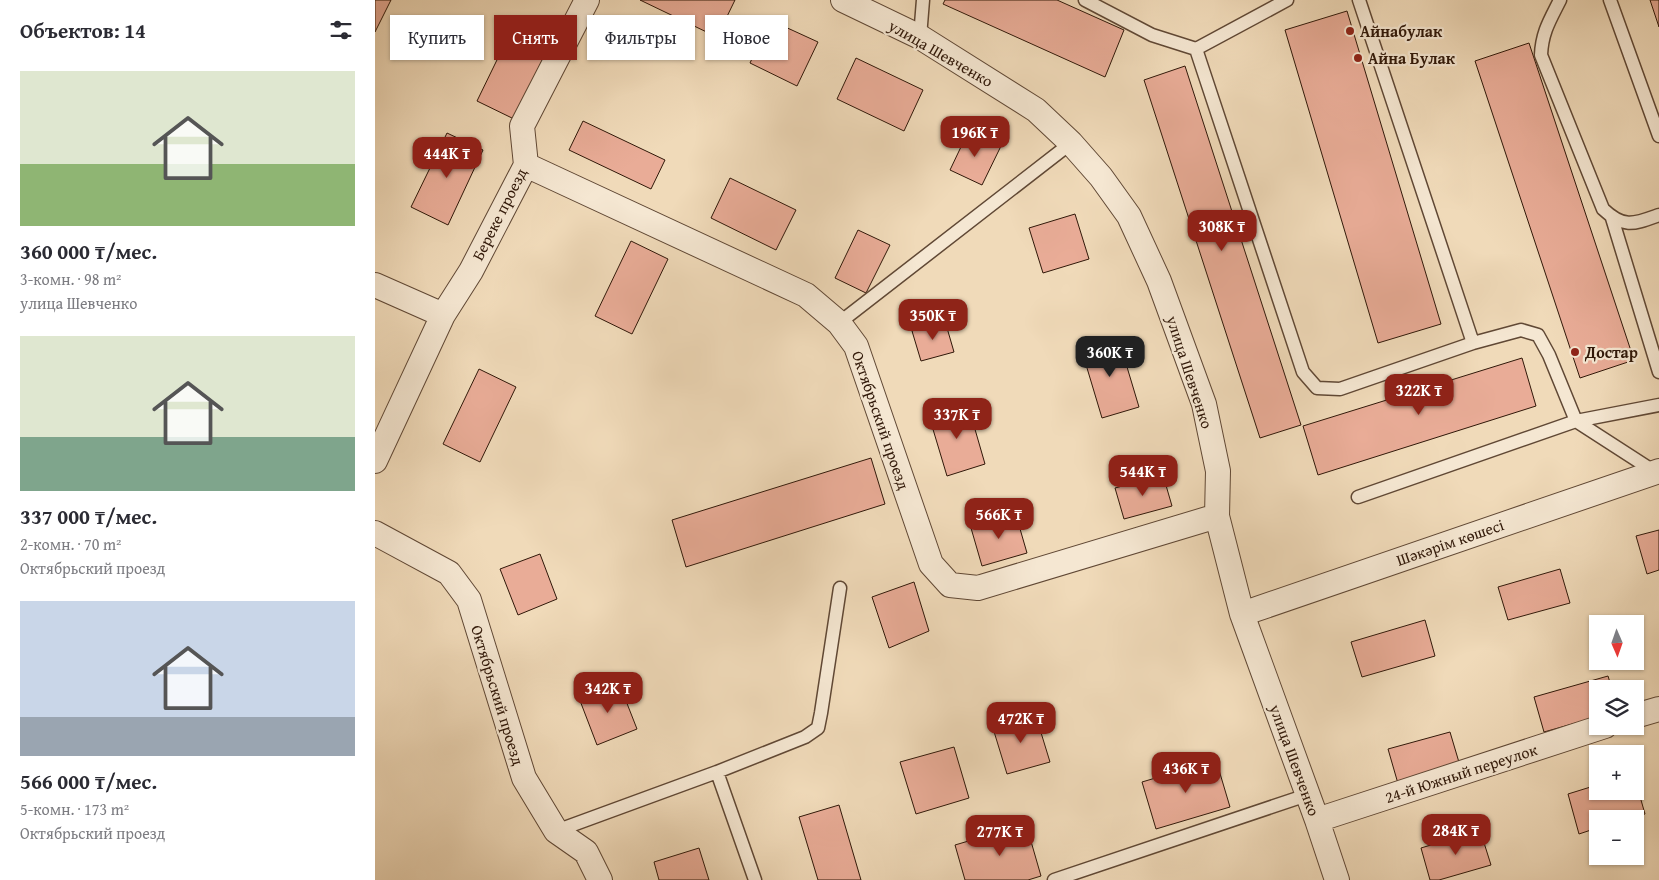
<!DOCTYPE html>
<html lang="ru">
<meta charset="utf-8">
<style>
:root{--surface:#fff;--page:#f2f2f3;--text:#2b2b33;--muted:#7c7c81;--accent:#8f2418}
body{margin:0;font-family:"Gentium Book Plus",serif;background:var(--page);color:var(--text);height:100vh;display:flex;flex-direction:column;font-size:19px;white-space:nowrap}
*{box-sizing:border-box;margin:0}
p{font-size:16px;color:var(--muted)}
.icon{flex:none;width:28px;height:28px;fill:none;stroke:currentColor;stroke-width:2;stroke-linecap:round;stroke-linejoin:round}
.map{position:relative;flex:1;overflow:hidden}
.side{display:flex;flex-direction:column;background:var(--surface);width:375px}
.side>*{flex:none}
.guide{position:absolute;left:15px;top:15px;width:475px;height:45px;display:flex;gap:10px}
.needle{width:32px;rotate:178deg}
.tools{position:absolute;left:1214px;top:615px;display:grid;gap:10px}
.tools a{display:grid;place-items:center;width:55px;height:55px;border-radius:0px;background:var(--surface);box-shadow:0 1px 4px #0004;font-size:25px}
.price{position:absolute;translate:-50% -42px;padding:0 11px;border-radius:10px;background:var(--accent);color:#fff;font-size:16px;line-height:32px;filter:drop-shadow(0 1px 2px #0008)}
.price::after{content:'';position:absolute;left:50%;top:30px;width:15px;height:11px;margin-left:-8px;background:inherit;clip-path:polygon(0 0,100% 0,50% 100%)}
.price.on{background:#222;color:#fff}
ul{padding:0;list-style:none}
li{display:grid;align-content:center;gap:10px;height:265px;padding:0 20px}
li span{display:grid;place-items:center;height:155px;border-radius:0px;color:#555}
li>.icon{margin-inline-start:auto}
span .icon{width:90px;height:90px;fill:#fffc;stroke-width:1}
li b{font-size:21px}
h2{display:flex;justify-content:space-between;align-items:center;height:60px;padding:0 20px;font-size:21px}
.chip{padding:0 18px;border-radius:0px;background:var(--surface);box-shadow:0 1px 4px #0004;font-size:18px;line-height:45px}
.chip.on{background:var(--accent);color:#fff}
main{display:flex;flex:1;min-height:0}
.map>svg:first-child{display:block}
.building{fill:#e9ac97;stroke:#301809}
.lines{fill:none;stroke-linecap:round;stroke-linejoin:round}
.lane-casing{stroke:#604835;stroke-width:15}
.street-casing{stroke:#604835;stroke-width:26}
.lane{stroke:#f5e7d2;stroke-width:12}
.street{stroke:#f5e7d2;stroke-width:24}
.poi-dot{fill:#8f2418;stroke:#f5e7d2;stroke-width:2}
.labels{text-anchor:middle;stroke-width:4.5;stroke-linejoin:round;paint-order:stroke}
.poi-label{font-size:16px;font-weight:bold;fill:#301809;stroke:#f5e7d2;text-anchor:start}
.street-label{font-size:16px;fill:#301809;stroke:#f5e7d2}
</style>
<main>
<section class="side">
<h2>Объектов: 14<svg class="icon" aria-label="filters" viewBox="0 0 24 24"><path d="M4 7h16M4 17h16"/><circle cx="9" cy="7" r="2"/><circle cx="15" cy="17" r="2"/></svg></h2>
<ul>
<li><span style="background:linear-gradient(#dfe7d0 60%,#8fb573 0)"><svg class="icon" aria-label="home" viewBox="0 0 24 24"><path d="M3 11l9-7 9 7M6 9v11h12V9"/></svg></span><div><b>360 000 ₸/мес.</b><p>3-комн. · 98 m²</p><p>улица Шевченко</p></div></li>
<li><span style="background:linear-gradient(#dfe7d0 65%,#7fa58c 0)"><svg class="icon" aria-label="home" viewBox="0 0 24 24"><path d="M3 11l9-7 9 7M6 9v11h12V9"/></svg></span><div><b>337 000 ₸/мес.</b><p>2-комн. · 70 m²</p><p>Октябрьский проезд</p></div></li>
<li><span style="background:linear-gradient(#c9d6e8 75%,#9aa5b1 0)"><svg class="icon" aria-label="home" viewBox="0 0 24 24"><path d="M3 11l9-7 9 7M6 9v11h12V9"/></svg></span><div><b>566 000 ₸/мес.</b><p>5-комн. · 173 m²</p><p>Октябрьский проезд</p></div></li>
</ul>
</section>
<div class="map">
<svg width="1284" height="880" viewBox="0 0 1284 880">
<rect width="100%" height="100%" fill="#f0dab9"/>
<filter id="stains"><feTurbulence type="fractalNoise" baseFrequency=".004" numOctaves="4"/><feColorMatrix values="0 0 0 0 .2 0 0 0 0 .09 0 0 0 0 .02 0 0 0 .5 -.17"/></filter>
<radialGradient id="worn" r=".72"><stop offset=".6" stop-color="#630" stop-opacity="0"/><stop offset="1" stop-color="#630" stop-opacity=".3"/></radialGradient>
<path class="building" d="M 0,0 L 16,0 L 0,32 Z
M 265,0 L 360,0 L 342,37 Z
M 570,0 L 682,0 L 749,30 L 730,77 L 568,4 Z
M 1275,0 L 1284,0 L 1284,27 Z
M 972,11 L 1066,324 L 1003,343 L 910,30 Z
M 395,20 L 443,42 L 422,86 L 375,63 Z
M 138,27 L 175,44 L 139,119 L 102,101 Z
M 1154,43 L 1259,360 L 1205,378 L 1100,61 Z
M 481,58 L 548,90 L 529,131 L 462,99 Z
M 810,66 L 926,425 L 885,438 L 769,80 Z
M 208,121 L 290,160 L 276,189 L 194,150 Z
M 594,130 L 626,146 L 607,185 L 575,170 Z
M 72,133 L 108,150 L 73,225 L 36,207 Z
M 355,178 L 421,210 L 401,250 L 336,218 Z
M 700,214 L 714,259 L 668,273 L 654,228 Z
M 483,230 L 515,245 L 491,293 L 460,278 Z
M 256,241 L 293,259 L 257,334 L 220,316 Z
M 570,321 L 579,352 L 546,361 L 537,331 Z
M 743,337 L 764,407 L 727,418 L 706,348 Z
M 1147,358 L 1161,406 L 943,475 L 928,426 Z
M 104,369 L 141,387 L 105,462 L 68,444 Z
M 593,405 L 610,464 L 572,476 L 554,416 Z
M 496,458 L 510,504 L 311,567 L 297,520 Z
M 788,475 L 797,506 L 749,519 L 740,488 Z
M 641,515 L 652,553 L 607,566 L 596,528 Z
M 1284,530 L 1284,570 L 1272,574 L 1261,536 Z
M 165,554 L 182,599 L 143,615 L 125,569 Z
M 1185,569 L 1195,603 L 1133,620 L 1123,587 Z
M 539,582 L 554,631 L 514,648 L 497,597 Z
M 1050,620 L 1060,656 L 987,677 L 976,642 Z
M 1233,676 L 1237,689 L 1222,689 L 1222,717 L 1169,732 L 1159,697 Z
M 244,683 L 262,729 L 222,745 L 204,698 Z
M 660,713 L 675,762 L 632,774 L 617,725 Z
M 1075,732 L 1086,769 L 1024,787 L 1013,749 Z
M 579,747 L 594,798 L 541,814 L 525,762 Z
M 841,760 L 855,807 L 781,829 L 767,782 Z
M 1260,779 L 1270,814 L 1255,819 L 1222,819 L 1222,828 L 1204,834 L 1193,794 L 1222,785 L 1222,791 L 1260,791 Z
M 464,805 L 486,880 L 443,880 L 424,817 Z
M 651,824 L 666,876 L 653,880 L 590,880 L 580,845 Z
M 1105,830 L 1116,865 L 1064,880 L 1055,880 L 1046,848 Z
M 324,848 L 334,880 L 284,880 L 279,862 Z"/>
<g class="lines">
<g class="lane-casing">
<path id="lane" d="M 710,0 L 777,35 L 821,49 L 912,0
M 984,0 L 1098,343
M 1185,0 C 1175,20 1167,32 1166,55 L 1228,209 C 1249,229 1259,224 1284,215
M 1235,0 L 1284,136
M 545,37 L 548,0
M 821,49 L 928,372 L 942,388 L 965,389 L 1098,343 L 1146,330 L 1163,335 L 1174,355 L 1201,421 L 1280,472
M 1237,218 L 1284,372
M 464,323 L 696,143
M 983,497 L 1201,421 L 1284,405
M 342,772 L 430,737 L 443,728 L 446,713 L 465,588
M 181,831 L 342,772 L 380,880
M 679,880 L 932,795"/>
</g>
<g class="street-casing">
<path id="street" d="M 468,0 L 545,37 L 661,110 L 696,143 L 726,177 L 754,216 L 784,281 L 829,404 L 843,471 L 842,516 L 867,614 L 942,820 L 962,880
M 151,165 L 431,295 L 464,323 L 481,346 L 556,564 L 575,585 L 603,588 L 842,516
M 0,285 L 68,315
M 0,461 L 68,315 L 96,271 L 151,165 L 147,126 L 212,0
M 0,533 L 74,573 L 94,600 L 149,778 L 181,831 L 211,852 L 225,880
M 867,614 L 1284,471
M 1260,716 L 1284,709
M 942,820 L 1230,726"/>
</g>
<use href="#lane" class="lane"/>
<use href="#street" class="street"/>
</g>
<g class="poi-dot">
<circle cx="975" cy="31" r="5"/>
<circle cx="983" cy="58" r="5"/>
<circle cx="1200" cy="352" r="5"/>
</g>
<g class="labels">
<g class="poi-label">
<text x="985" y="37">Айнабулак</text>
<text x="993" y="64">Айна Булак</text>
<text x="1210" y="358">Достар</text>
</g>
<g class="street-label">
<text transform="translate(566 53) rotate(30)" y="6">улица Шевченко</text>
<text transform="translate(124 214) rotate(-63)" y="6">Береке проезд</text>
<text transform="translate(815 372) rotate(72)" y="6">улица Шевченко</text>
<text transform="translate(506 420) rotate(71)" y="6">Октябрьский проезд</text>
<text transform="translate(1075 542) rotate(-19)" y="6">Шәкәрім көшесі</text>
<text transform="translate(123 695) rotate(73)" y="6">Октябрьский проезд</text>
<text transform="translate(920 760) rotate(70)" y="6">улица Шевченко</text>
<text transform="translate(1086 773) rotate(-18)" y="6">24-й Южный переулок</text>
</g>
</g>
<rect width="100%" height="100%" filter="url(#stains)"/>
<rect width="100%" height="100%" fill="url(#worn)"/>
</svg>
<div class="tools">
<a><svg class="needle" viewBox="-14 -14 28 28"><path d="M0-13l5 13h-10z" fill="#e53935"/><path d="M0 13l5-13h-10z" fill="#7c7c81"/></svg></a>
<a><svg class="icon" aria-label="layers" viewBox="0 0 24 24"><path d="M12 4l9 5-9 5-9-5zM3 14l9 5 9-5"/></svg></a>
<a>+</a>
<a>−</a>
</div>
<b class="price" style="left:600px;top:158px">196K ₸</b>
<b class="price" style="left:72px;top:179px">444K ₸</b>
<b class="price" style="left:847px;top:252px">308K ₸</b>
<b class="price" style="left:558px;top:341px">350K ₸</b>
<b class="price on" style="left:735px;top:378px">360K ₸</b>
<b class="price" style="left:1044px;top:416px">322K ₸</b>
<b class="price" style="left:582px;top:440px">337K ₸</b>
<b class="price" style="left:768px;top:497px">544K ₸</b>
<b class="price" style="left:624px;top:540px">566K ₸</b>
<b class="price" style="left:233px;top:714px">342K ₸</b>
<b class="price" style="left:646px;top:744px">472K ₸</b>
<b class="price" style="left:811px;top:794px">436K ₸</b>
<b class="price" style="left:1081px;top:856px">284K ₸</b>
<b class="price" style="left:625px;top:857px">277K ₸</b>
<div class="guide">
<a class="chip">Купить</a>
<a class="chip on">Снять</a>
<a class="chip">Фильтры</a>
<a class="chip">Новое</a>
</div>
</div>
</main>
